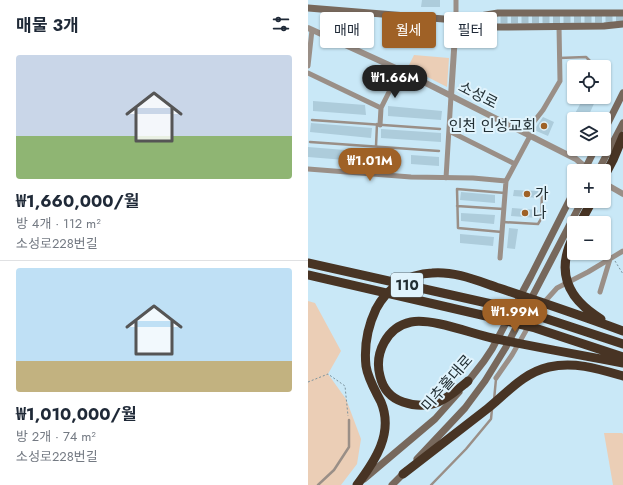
<!DOCTYPE html>
<html lang="ko">
<meta charset="utf-8">
<style>
:root{--surface:#fff;--page:#f6f6f7;--text:#1f2937;--muted:#747a83;--line:#e0e1e3;--accent:#9f6126}
body{margin:0;font-family:Jost,"Noto Sans KR",sans-serif;background:var(--page);color:var(--text);height:100vh;display:flex;flex-direction:column;font-size:15px;white-space:nowrap}
*{box-sizing:border-box;margin:0}
p{font-size:13px;color:var(--muted)}
.icon{flex:none;width:22px;height:22px;fill:none;stroke:currentColor;stroke-width:2;stroke-linecap:round;stroke-linejoin:round}
.map{position:relative;flex:1;overflow:hidden}
.sheet{display:flex;flex-direction:column;background:var(--surface);width:308px}
.sheet>*{flex:none}
.banner{position:absolute;left:12px;top:12px;width:243px;height:36px;display:flex;gap:8px}
.fabs{position:absolute;left:259px;top:60px;display:grid;gap:8px}
.fabs a{display:grid;place-items:center;width:44px;height:44px;border-radius:4px;background:var(--surface);box-shadow:0 1px 3px #0004;font-size:20px}
.price{position:absolute;translate:-50% -34px;padding:0 9px;border-radius:14px;background:var(--accent);color:#fff;font-size:13px;line-height:26px;filter:drop-shadow(0 1px 2px #0008)}
.price::after{content:'';position:absolute;left:50%;top:24px;width:12px;height:9px;margin-left:-6px;background:inherit;clip-path:polygon(0 0,100% 0,50% 100%)}
.price.active{background:#222;color:#fff}
ul{padding:0;list-style:none}
li{display:grid;align-content:center;gap:8px;height:212px;padding:0 16px}
li+li{border-top:1px solid var(--line)}
li span{display:grid;place-items:center;height:124px;border-radius:4px;color:#555}
li>.icon{margin-inline-start:auto}
span .icon{width:72px;height:72px;fill:#fffc;stroke-width:1}
li b{font-size:17px}
h2{display:flex;justify-content:space-between;align-items:center;height:48px;padding:0 16px;font-size:17px}
.pill{padding:0 14px;border-radius:4px;background:var(--surface);box-shadow:0 1px 3px #0004;font-size:14px;line-height:36px}
.pill.active{background:var(--accent);color:#fff}
main{display:flex;flex:1;min-height:0}
.map>svg:first-child{display:block}
.green{fill:#ebceb6}
.building{fill:#adccdb}
.lines{fill:none;stroke-linecap:round;stroke-linejoin:round}
.secondary-tunnel{stroke:#a7c3d0;stroke-width:7;stroke-dasharray:7 3.5;stroke-linecap:butt}
.path{stroke:#7b929c;stroke-width:1;stroke-dasharray:2 2;stroke-linecap:butt}
.service{stroke:#9a8f87;stroke-width:2.5}
.minor{stroke:#9a8f87;stroke-width:5}
.tertiary{stroke:#9a8f87;stroke-width:6}
.secondary{stroke:#77685c;stroke-width:7}
.motorway{stroke:#483424;stroke-width:9}
.poi-dot{fill:#9f6126;stroke:#e0f3fc;stroke-width:1.5}
.labels{text-anchor:middle;stroke-width:4;stroke-linejoin:round;paint-order:stroke}
.shield{fill:#e0f3fc;stroke:#5a696f;stroke-width:1}
.shield-label{font-size:14px;font-weight:bold;fill:#212e33}
.street-label{font-size:15px;fill:#212e33;stroke:#e0f3fc}
.poi-label{font-size:15px;fill:#212e33;stroke:#e0f3fc;text-anchor:start}
</style>
<main>
<section class="sheet">
<h2>매물 3개<svg class="icon" aria-label="filters" viewBox="0 0 24 24"><path d="M4 7h16M4 17h16"/><circle cx="9" cy="7" r="2"/><circle cx="15" cy="17" r="2"/></svg></h2>
<ul>
<li><span style="background:linear-gradient(#c9d6e8 65%,#8fb573 0)"><svg class="icon" aria-label="home" viewBox="0 0 24 24"><path d="M3 11l9-7 9 7M6 9v11h12V9"/></svg></span><div><b>₩1,660,000/월</b><p>방 4개 · 112 m²</p><p>소성로228번길</p></div></li>
<li><span style="background:linear-gradient(#bfe0f5 75%,#c2b280 0)"><svg class="icon" aria-label="home" viewBox="0 0 24 24"><path d="M3 11l9-7 9 7M6 9v11h12V9"/></svg></span><div><b>₩1,010,000/월</b><p>방 2개 · 74 m²</p><p>소성로228번길</p></div></li>
</ul>
</section>
<div class="map">
<svg width="315" height="485" viewBox="0 0 315 485">
<rect width="100%" height="100%" fill="#c9e8f7"/>
<path class="green" d="M 106,55 L 141,58 L 139,87 L 100,67 Z
M 0,301 L 7,303 L 33,351 L 20,374 L 38,399 L 53,439 L 49,464 L 33,485 L 0,485 Z
M 296,433 L 314,433 L 315,434 L 315,485 L 305,485 Z"/>
<path class="building" d="M 114,0 L 132,0 L 132,7 L 113,7 Z
M 276,97 L 289,97 L 279,119 L 264,119 Z
M 5,101 L 57,105 L 58,115 L 5,111 Z
M 80,106 L 134,111 L 133,120 L 80,116 Z
M 235,117 L 246,122 L 240,136 L 226,130 Z
M 3,123 L 64,128 L 63,138 L 2,132 Z
M 73,129 L 133,133 L 133,142 L 73,138 Z
M 0,147 L 86,154 L 86,164 L 0,157 Z
M 103,155 L 131,157 L 131,166 L 103,164 Z
M 206,190 L 232,191 L 231,198 L 205,196 Z
M 153,192 L 187,195 L 187,203 L 152,200 Z
M 204,208 L 230,210 L 230,218 L 203,216 Z
M 153,213 L 187,215 L 186,224 L 153,221 Z
M 201,228 L 210,229 L 207,249 L 199,248 Z
M 152,234 L 186,237 L 185,246 L 152,243 Z"/>
<g class="lines">
<path class="secondary-tunnel" d="M 161,20 L 315,19"/>
<path class="path" d="M 307,261 L 315,274
M 0,382 L 20,374 L 37,386 L 40,416"/>
<path class="service" d="M 251,58 L 278,57 L 283,62
M 4,120 L 132,129
M 2,142 L 131,151
M 68,146 L 69,124
M 149,206 L 195,209
M 195,222 L 230,224 L 233,219 L 234,194
M 194,232 L 150,228 L 149,189 L 197,193
M 186,400 L 188,379
M 10,485 L 26,470 L 41,447 L 41,420
M 123,485 L 158,449 L 183,419 L 184,409"/>
<path class="minor" d="M 148,0 L 148,20
M 0,66 L 4,30
M 0,73 L 73,108
M 72,125 L 73,108 L 92,70
M 141,131 L 207,164
M 217,133 L 235,110 L 252,81 L 251,26
M 0,169 L 103,177 L 165,178 L 198,181
M 138,178 L 143,96
M 192,258 L 198,181 L 222,136
M 292,292 L 302,259
M 188,378 L 204,355 L 231,308 L 249,288 L 280,272 L 315,251"/>
<path class="tertiary" d="M 0,28 L 92,70 L 268,159 L 282,171
M 32,41 L 28,37 L 29,24 L 36,19 L 59,15
M 143,96 L 148,20
M 296,183 L 315,194"/>
<path class="secondary" d="M 0,8 L 148,20 L 189,27 L 296,26 L 315,24
M 154,19 L 190,13 L 315,13
M 296,131 L 315,93
M 276,171 L 287,149
M 290,171 L 315,123
M 158,384 L 176,361 L 184,349 L 223,276 L 266,191
M 109,459 L 157,408 L 177,381 L 198,347 L 274,201
M 56,479 L 127,419 L 151,392
M 84,485 L 98,471"/>
<path class="motorway" d="M 296,177 L 305,160 L 315,136
M 272,223 L 284,201
M 266,235 C 247,272 260,299 293,319
M 0,263 L 197,307 L 233,317 L 315,344
M 0,275 L 191,319 L 227,328 L 315,357
M 160,381 C 140,398 124,412 95,402 C 83,398 75,389 72,376 C 66,353 79,327 103,322 C 124,318 162,333 184,338 C 227,347 271,355 315,363
M 95,474 C 123,452 151,431 179,409 C 199,393 215,373 241,367 C 266,361 291,369 315,376
M 49,485 C 67,461 86,433 73,402 C 67,390 60,379 58,366 C 56,347 60,326 68,309 C 79,288 100,274 124,273 C 147,271 170,281 191,288 C 233,302 274,316 315,331"/>
</g>
<g class="poi-dot">
<circle cx="236" cy="126" r="4"/>
<circle cx="219" cy="194" r="4"/>
<circle cx="217" cy="213" r="4"/>
</g>
<g class="labels">
<rect class="shield" x="83" y="273" width="32" height="24" rx="3"/>
<g class="shield-label">
<text x="99" y="290">110</text>
</g>
<g class="street-label">
<text transform="translate(170 95) rotate(27)" y="5">소성로</text>
<text transform="translate(139 383) rotate(-49)" y="5">미추홀대로</text>
</g>
<g class="poi-label">
<text x="228" y="131" text-anchor="end">인천 인성교회</text>
<text x="227" y="199">가</text>
<text x="225" y="218">나</text>
</g>
</g>
</svg>
<div class="fabs">
<a><svg class="icon" aria-label="locate" viewBox="0 0 24 24"><circle cx="12" cy="12" r="6"/><path d="M12 2v4M12 18v4M2 12h4M18 12h4"/></svg></a>
<a><svg class="icon" aria-label="layers" viewBox="0 0 24 24"><path d="M12 4l9 5-9 5-9-5zM3 14l9 5 9-5"/></svg></a>
<a>+</a>
<a>−</a>
</div>
<b class="price active" style="left:87px;top:99px">₩1.66M</b>
<b class="price" style="left:62px;top:182px">₩1.01M</b>
<b class="price" style="left:207px;top:333px">₩1.99M</b>
<div class="banner">
<a class="pill">매매</a>
<a class="pill active">월세</a>
<a class="pill">필터</a>
</div>
</div>
</main>
